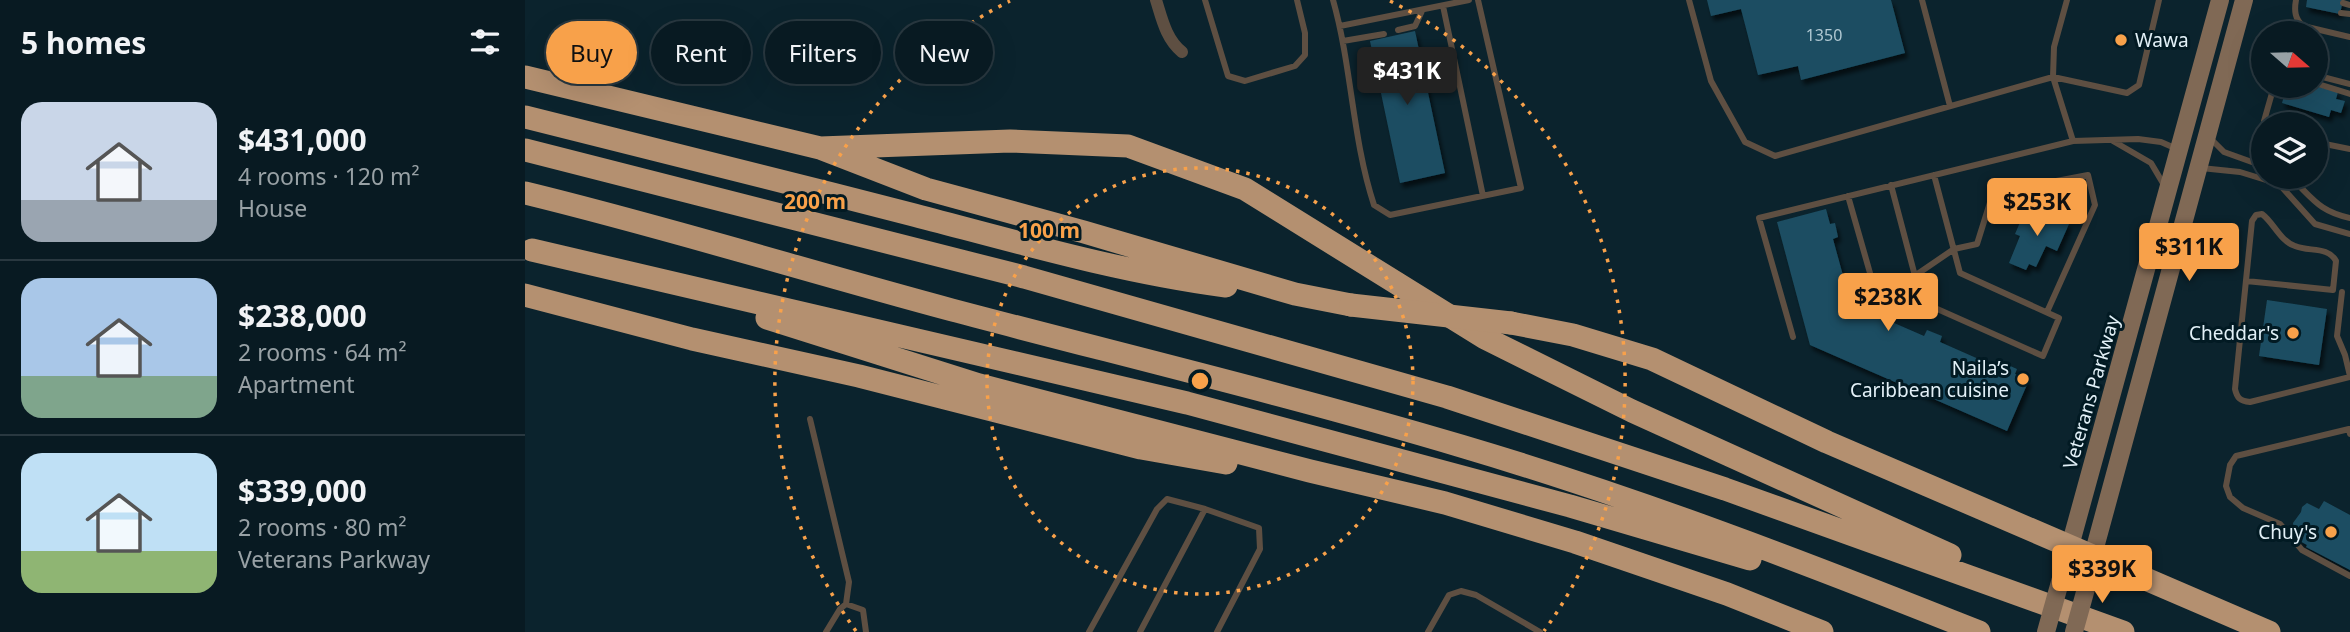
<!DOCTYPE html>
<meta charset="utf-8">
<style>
:root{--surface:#081a22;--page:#16272f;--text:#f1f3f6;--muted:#98a1a5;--line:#293840;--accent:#f8a14a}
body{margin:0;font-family:"Noto Sans",sans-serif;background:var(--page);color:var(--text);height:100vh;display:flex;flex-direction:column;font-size:26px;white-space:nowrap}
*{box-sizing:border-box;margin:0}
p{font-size:23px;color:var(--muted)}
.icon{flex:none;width:38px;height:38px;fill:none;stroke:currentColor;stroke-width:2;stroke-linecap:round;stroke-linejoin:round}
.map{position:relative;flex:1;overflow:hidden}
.panel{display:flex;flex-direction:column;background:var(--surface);width:525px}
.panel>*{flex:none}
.hud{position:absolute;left:21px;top:21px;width:665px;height:63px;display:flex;gap:14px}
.needle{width:46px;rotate:110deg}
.tools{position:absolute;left:1726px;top:21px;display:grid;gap:14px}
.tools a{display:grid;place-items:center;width:77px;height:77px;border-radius:50%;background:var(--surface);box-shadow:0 7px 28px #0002,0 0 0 2px var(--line);font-size:35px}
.price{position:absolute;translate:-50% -60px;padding:0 16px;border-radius:7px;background:var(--accent);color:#111;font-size:23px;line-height:46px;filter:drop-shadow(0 2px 4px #0008)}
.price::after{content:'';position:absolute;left:50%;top:42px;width:21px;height:16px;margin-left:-10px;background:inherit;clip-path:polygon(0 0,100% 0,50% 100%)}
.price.selected{background:#222;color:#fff}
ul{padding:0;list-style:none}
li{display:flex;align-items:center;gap:21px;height:175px;padding:0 21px}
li+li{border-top:2px solid var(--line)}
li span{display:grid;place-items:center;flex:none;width:196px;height:140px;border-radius:21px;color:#555}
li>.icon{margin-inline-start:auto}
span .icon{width:84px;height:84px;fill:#fffc;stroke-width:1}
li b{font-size:30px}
h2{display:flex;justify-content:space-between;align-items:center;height:84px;padding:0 21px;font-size:30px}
.chip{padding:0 24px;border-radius:32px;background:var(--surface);box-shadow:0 7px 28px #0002,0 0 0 2px var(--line);font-size:24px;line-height:63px}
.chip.selected{background:var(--accent);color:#111}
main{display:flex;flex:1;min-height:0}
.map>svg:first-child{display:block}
.building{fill:#1c4e62;filter:url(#shadow)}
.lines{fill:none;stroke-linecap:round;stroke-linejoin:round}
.service{stroke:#5e4f42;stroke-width:6}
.minor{stroke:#5e4f42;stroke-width:12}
.secondary{stroke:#806955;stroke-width:18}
.motorway{stroke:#b49070;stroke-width:23}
.secondary-bridge{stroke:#806955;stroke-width:18}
.motorway-bridge{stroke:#b49070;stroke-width:23}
.ring{fill:none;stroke:#f8a14a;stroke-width:3.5;stroke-dasharray:3.5 7}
.poi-dot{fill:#f8a14a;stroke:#021a23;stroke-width:2.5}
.labels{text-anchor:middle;stroke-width:6;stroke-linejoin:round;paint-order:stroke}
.number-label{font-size:16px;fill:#b0c8d2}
.poi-label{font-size:19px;fill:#e2f0f7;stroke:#021a23;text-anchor:end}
.street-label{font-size:19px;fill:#e2f0f7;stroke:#021a23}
.centre{fill:#f8a14a;stroke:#021a23;stroke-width:3.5}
.ring-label{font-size:21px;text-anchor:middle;font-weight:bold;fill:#f8a14a;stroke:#021a23;stroke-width:6;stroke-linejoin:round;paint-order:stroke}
</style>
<main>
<section class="panel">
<h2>5 homes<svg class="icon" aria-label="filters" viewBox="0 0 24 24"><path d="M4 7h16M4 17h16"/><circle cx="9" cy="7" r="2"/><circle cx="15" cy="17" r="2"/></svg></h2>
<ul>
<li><span style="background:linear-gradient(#c9d6e8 70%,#9aa5b1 0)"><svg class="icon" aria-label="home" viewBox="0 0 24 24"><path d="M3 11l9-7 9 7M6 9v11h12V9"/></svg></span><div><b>$431,000</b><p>4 rooms · 120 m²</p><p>House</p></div></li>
<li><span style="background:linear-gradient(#a9c7e8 70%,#7fa58c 0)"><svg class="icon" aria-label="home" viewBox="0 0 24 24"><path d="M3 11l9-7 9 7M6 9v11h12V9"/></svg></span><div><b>$238,000</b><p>2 rooms · 64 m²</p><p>Apartment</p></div></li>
<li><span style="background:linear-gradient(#bfe0f5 70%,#8fb573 0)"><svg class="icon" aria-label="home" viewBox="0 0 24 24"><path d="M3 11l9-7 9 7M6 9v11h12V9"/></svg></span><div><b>$339,000</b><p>2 rooms · 80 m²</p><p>Veterans Parkway</p></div></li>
</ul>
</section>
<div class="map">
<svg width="1825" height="632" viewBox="0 0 1825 632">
<defs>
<filter id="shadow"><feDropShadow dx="3" dy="5" stdDeviation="2" flood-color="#0009"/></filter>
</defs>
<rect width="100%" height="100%" fill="#0b232d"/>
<path class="building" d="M 1182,0 L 1366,0 L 1380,53 L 1276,80 L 1273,66 L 1233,75 L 1216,9 L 1186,16 Z
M 1782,0 L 1818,0 L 1815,14 L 1781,7 Z
M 890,31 L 920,173 L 875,183 L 845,41 Z
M 1762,86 L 1790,86 L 1813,92 L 1811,99 L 1820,101 L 1816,113 L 1806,110 L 1804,117 L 1757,103 Z
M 1502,206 L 1512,210 L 1511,214 L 1520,218 L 1522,214 L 1544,224 L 1532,251 L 1521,246 L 1511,267 L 1504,264 L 1501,270 L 1484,263 L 1495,236 L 1490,234 Z
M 1301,209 L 1305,224 L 1310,223 L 1313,237 L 1308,239 L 1322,290 L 1329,288 L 1340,302 L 1337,309 L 1399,336 L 1402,330 L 1417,336 L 1415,342 L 1474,368 L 1476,362 L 1492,369 L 1490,374 L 1504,380 L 1482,431 L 1285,345 L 1252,222 Z
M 1742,300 L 1802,309 L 1794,365 L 1734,356 Z
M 1799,501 L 1825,515 L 1825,570 L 1781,547 L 1782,545 L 1773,540 L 1776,533 L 1769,529 L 1768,523 L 1776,512 L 1777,507 L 1782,503 L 1794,509 Z"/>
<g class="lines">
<path class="service" d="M 680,0 L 703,76 L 720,81 L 770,66 L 780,55 L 780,33 L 772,0
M 808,0 C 827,67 827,138 849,205 L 865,215 L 996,188 L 953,0
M 1164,0 L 1186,81 L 1220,142 L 1250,156 L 1528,77 L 1602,93 L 1614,85 L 1634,0
M 1397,0 L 1425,106
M 1542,0 L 1529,47 L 1528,77 L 1548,141
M 1771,0 C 1769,11 1770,19 1778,26 L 1825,37
M 1818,3 L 1825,5
M 918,6 L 958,196
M 1816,13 L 1825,14
M 815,26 L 944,0
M 873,30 L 890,26 L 897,11
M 818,41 L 859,34
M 1790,75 L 1825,84
M 1790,83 L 1825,94
M 1740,124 L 1739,121 L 1749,86
M 1685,138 L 1699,152 L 1738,166
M 1588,141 L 1626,163 L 1639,185
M 1790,142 L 1825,149
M 1676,168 L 1715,172 L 1754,184 L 1790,224 L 1825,234
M 1765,177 C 1788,198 1793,211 1825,218
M 1366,185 L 1390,276
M 1323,196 L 1347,280 L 1518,356 L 1534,318 L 1435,273 L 1409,175
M 1721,281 L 1808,290 L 1811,261 C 1803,246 1784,252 1770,246 C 1755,241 1749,223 1737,214 L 1731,215 L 1727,221 L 1710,389 C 1712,398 1715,401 1725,402 L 1825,377
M 1369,290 L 1429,249 L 1452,244 L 1468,193 L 1563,175 L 1570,205 L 1522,312
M 1817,292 L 1812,336 L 1820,355 L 1825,376
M 1268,337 L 1234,218 L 1548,141 L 1613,139 L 1636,142 L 1652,149
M 285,419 L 324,582 L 321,604
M 1825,434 L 1824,429 L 1711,456 L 1705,465 L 1701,486 L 1705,497 L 1718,508 L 1755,524 L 1777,550 L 1825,576
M 301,632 L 315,609 L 321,604 L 338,610 L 341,632
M 564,632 L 632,509 L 642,499 L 680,509
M 615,632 L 680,509 L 734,528 L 735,549 L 692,632
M 903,632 L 924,595 L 936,591 L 951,595 L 1015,632"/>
<path class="minor" d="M 631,0 C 637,19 641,39 657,52"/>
<path class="secondary" d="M 1542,557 L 1695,0
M 1567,567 L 1571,544 L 1719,0"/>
<path class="motorway" d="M 0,77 L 295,148 L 401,189 L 559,232 L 770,294 L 826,305
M 0,117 C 129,149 257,181 385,214 C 489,241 594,272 701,286
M 295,148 L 485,141 L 603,146 L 720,189 L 960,338 L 1107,411 L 1425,555
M 0,150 L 499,277 L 922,397 L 1200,489 L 1598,632
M 0,193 C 144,228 285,272 427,310 C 597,355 768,396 936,446 C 1112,498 1284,564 1454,632
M 7,250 L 662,403 L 1045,506 L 1225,559
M 0,295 L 167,339 L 334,376 L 616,448 L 701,463
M 242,318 L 454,385 L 785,471 L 920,503 L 1050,542 L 1202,594 L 1297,632
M 986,323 L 1048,335 L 1127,359 L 1302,442 L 1744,632"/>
<path class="secondary-bridge" d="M 1521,632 L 1542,557
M 1549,632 L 1567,567"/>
<path class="motorway-bridge" d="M 826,305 L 986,323"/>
</g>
<g class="ring">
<circle cx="675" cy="381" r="213"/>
<path d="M331 631A425 425 0 0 1 485 1M865 1A425 425 0 0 1 1019 631"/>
</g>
<g class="poi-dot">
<circle cx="1596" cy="40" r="7"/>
<circle cx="1768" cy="333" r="7"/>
<circle cx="1498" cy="379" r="7"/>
<circle cx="1806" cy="532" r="7"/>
</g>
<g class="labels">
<g class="number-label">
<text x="1299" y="41">1350</text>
</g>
<g class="poi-label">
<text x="1610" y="47" text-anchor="start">Wawa</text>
<text x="1754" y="340">Cheddar's</text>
<text x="1484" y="375">Naila’s<tspan x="1484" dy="22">Caribbean cuisine</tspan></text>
<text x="1792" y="539">Chuy's</text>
</g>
<g class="street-label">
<text transform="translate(1566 392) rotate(-74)" y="7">Veterans Parkway</text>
</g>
</g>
<circle cx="675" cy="381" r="10" class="centre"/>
<g class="ring-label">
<text x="290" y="209">200 m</text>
<text x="524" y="238">100 m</text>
</g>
</svg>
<div class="tools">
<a><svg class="needle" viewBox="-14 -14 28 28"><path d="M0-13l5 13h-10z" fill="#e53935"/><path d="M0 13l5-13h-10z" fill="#98a1a5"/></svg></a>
<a><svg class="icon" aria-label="layers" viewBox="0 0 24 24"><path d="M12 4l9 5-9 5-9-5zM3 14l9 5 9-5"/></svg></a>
</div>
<b class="price selected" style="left:882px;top:107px">$431K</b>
<b class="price" style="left:1512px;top:238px">$253K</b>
<b class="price" style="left:1664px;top:283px">$311K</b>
<b class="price" style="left:1363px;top:333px">$238K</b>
<b class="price" style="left:1577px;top:605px">$339K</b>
<div class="hud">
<a class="chip selected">Buy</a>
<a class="chip">Rent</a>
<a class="chip">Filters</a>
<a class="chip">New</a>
</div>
</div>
</main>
